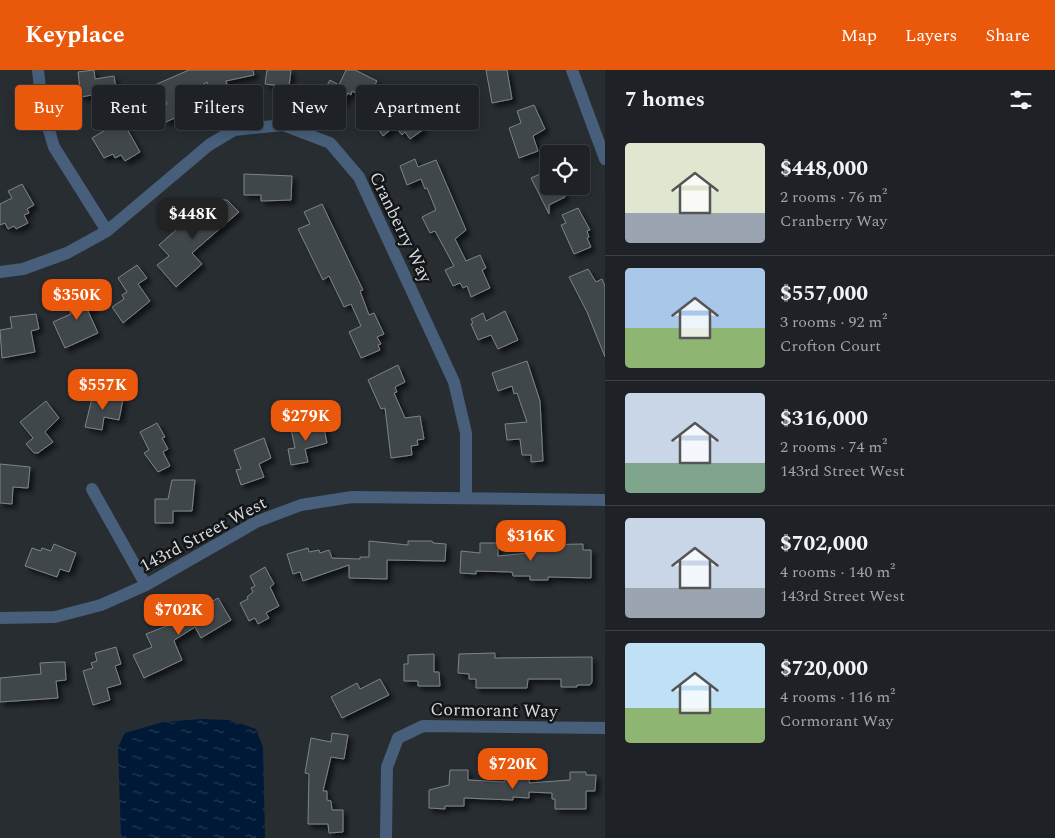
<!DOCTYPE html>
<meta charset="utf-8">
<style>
:root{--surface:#1e2226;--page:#262a2e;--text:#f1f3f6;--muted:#a1a4a7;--line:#3c3f43;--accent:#ea580c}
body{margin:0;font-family:Spectral,serif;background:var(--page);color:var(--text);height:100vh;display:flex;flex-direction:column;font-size:19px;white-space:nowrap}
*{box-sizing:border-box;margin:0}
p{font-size:16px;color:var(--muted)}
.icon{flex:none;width:28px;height:28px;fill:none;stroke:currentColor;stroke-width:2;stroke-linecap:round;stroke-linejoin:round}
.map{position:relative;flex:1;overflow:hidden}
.drawer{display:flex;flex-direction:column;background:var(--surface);width:450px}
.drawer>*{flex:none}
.hud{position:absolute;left:15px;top:15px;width:475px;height:45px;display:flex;gap:10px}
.fabs{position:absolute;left:540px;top:75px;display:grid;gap:10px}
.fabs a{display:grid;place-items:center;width:50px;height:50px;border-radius:5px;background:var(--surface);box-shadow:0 2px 12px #0003,0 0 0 1px var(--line);font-size:25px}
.price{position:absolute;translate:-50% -42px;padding:0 11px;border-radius:10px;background:var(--accent);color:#fff;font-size:16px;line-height:32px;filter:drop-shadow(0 1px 2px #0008)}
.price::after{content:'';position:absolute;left:50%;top:30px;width:15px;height:11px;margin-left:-8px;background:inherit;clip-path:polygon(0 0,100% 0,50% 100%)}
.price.active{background:#222;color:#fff}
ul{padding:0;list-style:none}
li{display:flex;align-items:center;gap:15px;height:125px;padding:0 20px}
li+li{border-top:1px solid var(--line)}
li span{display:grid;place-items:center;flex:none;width:140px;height:100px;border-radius:5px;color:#555}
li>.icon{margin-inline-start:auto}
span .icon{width:60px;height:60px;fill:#fffc;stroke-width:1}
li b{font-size:21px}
h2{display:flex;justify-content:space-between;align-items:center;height:60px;padding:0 20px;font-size:21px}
.tag{padding:0 18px;border-radius:5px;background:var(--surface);box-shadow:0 2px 12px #0003,0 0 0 1px var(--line);font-size:18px;line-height:45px}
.tag.active{background:var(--accent);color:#fff}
header{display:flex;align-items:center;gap:30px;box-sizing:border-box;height:70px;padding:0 25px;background:var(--accent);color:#fff}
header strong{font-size:24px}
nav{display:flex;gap:28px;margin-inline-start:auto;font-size:18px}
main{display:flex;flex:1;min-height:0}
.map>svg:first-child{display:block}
.water{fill:url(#water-ripples)}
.building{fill:#41464c;stroke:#7d8389;filter:url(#shadow)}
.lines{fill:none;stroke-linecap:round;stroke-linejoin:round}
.minor{stroke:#475f7a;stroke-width:12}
.labels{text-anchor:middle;stroke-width:5;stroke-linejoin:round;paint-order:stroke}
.street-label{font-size:18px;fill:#d6d9dd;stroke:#131517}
</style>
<header>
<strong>Keyplace</strong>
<nav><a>Map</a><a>Layers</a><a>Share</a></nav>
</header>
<main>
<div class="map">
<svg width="605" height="768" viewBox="0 0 605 768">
<defs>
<pattern id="water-ripples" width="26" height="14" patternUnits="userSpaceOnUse" patternTransform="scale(1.25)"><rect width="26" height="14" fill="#001937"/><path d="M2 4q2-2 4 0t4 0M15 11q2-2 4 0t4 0" fill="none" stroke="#243a54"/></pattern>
<filter id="shadow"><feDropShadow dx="4" dy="4" stdDeviation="2.5" flood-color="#0009"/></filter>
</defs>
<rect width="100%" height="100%" fill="#282d32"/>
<path class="water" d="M 201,649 L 230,650 L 256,659 L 263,677 L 265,768 L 121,768 L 118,677 L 125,663 L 163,652 Z"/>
<path class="building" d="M 94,0 L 95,9 L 114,6 L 117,24 L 120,24 L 122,37 L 95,41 L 92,25 L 81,27 L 78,2 Z
M 189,0 L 253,0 L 254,5 L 226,11 L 227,14 L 209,19 L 207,12 L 181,28 L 188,42 L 166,52 L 159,38 L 167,34 L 157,14 Z
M 267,0 L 291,0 L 289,17 L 265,14 Z
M 346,0 L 355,0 L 377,11 L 367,29 L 352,21 L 351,25 L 348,23 L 342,34 L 322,24 L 330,10 L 339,15 Z
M 486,0 L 507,0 L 512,29 L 492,33 Z
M 403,32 L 424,59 L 410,69 L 405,62 L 402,65 L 395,56 L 383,66 L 371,49 L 384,39 L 388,45 Z
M 534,35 L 545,59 L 533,66 L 538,81 L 519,88 L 509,58 L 521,53 L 517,41 Z
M 122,50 L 140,82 L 125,91 L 121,85 L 115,88 L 113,84 L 104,88 L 92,68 Z
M 415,89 L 418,97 L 436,90 L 466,160 L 455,169 L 466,191 L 480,185 L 486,198 L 482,200 L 490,218 L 471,227 L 467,216 L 463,218 L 460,213 L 453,216 L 445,200 L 454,196 L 435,161 L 430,163 L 422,147 L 436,140 L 427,118 L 425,119 L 421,109 L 407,115 L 400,96 Z
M 549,100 L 549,116 L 560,116 L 565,127 L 549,135 L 549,144 L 531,108 Z
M 244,104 L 292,106 L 291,130 L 261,131 L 261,125 L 244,125 Z
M 22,114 L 34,135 L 27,139 L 29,143 L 24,145 L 28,153 L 16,159 L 14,156 L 8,159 L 5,153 L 0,155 L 0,134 L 12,128 L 8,121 Z
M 222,130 L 227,130 L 239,142 L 192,183 L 202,194 L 176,217 L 157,195 L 169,186 L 159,175 L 209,131 L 214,137 Z
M 322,134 L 363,220 L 360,221 L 369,245 L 374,243 L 384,264 L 377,267 L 381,274 L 378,275 L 380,280 L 361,288 L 349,262 L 361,256 L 351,234 L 344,237 L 329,206 L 323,210 L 298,159 L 310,154 L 304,142 Z
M 578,138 L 590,160 L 587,161 L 589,167 L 587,168 L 591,177 L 574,184 L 561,155 L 566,153 L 562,145 Z
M 137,195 L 147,208 L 138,214 L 150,231 L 123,253 L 112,237 L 124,229 L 122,225 L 127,222 L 118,208 Z
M 588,199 L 596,212 L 602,209 L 605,216 L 605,287 L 587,242 L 569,207 Z
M 87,221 L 95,237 L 88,241 L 98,263 L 65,278 L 53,252 L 71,244 L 65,231 Z
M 505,241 L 518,270 L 498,279 L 491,265 L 478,270 L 471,254 L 473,253 L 471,249 L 483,243 L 486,251 Z
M 36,244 L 39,259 L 31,261 L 35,282 L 2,288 L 0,260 L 12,258 L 10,247 Z
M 527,291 L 540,331 L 543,391 L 531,392 L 531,385 L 522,385 L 520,369 L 507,370 L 505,354 L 527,352 L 517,323 L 514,324 L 512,316 L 498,321 L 492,303 Z
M 398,295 L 405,312 L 395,317 L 397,322 L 394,323 L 405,348 L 420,346 L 424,369 L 417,370 L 418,375 L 411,376 L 412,385 L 391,388 L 385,338 L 381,339 L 368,310 Z
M 93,324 L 123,329 L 119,350 L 104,347 L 102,360 L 85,357 Z
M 46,331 L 59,348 L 45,362 L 53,372 L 38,383 L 34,383 L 26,374 L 33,368 L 20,352 Z
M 157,353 L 165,367 L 162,368 L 168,379 L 163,382 L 170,396 L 158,402 L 144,383 L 149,380 L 140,362 Z
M 323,353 L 327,373 L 305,379 L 308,392 L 291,395 L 288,379 L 295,378 L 291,359 Z
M 264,368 L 271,388 L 259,394 L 264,407 L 241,415 L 236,400 L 241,399 L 234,380 Z
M 0,394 L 30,397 L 28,418 L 13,417 L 12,434 L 0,433 Z
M 172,410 L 195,410 L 192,441 L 173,441 L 173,453 L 155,453 L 155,429 L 168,429 Z
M 369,471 L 408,475 L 408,471 L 432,471 L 433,473 L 446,474 L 445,491 L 387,490 L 387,509 L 349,508 L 349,495 L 303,511 L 300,502 L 293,504 L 287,484 L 308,478 L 309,482 L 319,480 L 320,483 L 329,480 L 332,488 L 360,489 L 360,487 L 369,487 Z
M 480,473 L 498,473 L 498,486 L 530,483 L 530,475 L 583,474 L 583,480 L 591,480 L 591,508 L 548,507 L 548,510 L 530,510 L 530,506 L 513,506 L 512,502 L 476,501 L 476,504 L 460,503 L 461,481 L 480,483 Z
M 54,474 L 76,483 L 69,502 L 60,499 L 57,507 L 25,496 L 32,478 L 41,481 L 42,478 L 51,481 Z
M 265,497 L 274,514 L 270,517 L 279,536 L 266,543 L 269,548 L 258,554 L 255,548 L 249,551 L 240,533 L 248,529 L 247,527 L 253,522 L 251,518 L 255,516 L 250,506 Z
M 218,528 L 231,550 L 201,568 L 195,557 L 176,569 L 174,571 L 182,590 L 144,608 L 133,585 L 152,577 L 146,564 L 182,550 L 179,545 L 200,531 L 203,537 Z
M 116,577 L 121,594 L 115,596 L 121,614 L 107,618 L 110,630 L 93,635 L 83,601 L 93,598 L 91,593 L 97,591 L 95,583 Z
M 495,583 L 495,588 L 592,587 L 592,612 L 590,615 L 577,615 L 577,617 L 561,617 L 561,609 L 528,609 L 527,618 L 476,618 L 476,609 L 469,609 L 469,604 L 458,603 L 459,584 Z
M 434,584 L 434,602 L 439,602 L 440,616 L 418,616 L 418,611 L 404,611 L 404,594 L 408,594 L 408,585 Z
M 57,592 L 65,592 L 66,610 L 56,611 L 58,628 L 0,632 L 0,608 L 41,604 L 40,593 Z
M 380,609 L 389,625 L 342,648 L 331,627 L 357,613 L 360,619 Z
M 332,663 L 348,665 L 344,689 L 331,687 L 323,721 L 327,721 L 327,730 L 331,731 L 332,740 L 343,740 L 343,762 L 329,763 L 328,754 L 308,754 L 309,704 L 305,703 L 311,668 L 331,672 Z
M 450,700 L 468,700 L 468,710 L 505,712 L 506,702 L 530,704 L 529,713 L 570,710 L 570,702 L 586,702 L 586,705 L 596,705 L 595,721 L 586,721 L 586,739 L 555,739 L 555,729 L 552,729 L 552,723 L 529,722 L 529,728 L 513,727 L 513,730 L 464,728 L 464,736 L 445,736 L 445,739 L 429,738 L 429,720 L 449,715 Z"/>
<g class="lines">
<path class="minor" d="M 38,0 L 42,37 L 54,77 L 107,161
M 572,0 L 605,89
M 0,202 L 23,199 L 67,183 L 107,161 L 209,75 L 234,60 L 283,55 L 330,73 L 359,107 L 454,312 L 466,363 L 466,428
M 92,419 L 146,515
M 0,548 L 55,547 L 101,535 L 146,515 L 256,452 L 301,435 L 352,427 L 605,430
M 386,768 L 387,697 L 398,668 L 423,656 L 605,658"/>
</g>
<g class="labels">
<g class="street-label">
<text transform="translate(401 157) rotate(64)" y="6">Cranberry Way</text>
<text transform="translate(203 464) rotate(-28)" y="6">143rd Street West</text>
<text transform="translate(494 640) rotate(1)" y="6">Cormorant Way</text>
</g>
</g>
</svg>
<div class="fabs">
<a><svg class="icon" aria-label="locate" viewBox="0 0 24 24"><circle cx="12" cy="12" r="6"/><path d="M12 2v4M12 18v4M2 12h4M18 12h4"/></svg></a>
</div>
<b class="price active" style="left:193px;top:170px">$448K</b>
<b class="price" style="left:77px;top:251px">$350K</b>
<b class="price" style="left:103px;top:341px">$557K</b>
<b class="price" style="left:306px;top:372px">$279K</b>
<b class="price" style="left:531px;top:492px">$316K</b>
<b class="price" style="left:179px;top:566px">$702K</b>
<b class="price" style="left:513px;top:720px">$720K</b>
<div class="hud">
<a class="tag active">Buy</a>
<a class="tag">Rent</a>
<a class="tag">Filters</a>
<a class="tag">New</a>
<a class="tag">Apartment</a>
</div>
</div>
<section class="drawer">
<h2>7 homes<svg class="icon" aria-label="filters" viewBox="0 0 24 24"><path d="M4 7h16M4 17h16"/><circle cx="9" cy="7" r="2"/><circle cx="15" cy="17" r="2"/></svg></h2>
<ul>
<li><span style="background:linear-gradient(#dfe7d0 70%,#9aa5b1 0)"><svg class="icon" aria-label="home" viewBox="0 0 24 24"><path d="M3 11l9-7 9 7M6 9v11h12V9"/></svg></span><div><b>$448,000</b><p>2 rooms · 76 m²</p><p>Cranberry Way</p></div></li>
<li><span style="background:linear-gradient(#a9c7e8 60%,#8fb573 0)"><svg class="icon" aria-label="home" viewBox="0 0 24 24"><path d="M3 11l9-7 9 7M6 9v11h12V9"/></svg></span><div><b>$557,000</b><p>3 rooms · 92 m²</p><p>Crofton Court</p></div></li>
<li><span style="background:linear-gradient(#c9d6e8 70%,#7fa58c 0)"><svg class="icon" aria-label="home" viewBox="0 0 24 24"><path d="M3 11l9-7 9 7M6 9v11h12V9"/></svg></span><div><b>$316,000</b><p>2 rooms · 74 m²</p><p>143rd Street West</p></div></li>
<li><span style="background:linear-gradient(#c9d6e8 70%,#9aa5b1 0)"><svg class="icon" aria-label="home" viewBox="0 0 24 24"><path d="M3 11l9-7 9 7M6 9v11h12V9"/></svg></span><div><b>$702,000</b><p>4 rooms · 140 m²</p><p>143rd Street West</p></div></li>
<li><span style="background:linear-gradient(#bfe0f5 65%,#8fb573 0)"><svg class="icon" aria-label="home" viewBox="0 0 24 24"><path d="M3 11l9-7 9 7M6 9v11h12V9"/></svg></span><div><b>$720,000</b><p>4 rooms · 116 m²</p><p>Cormorant Way</p></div></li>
</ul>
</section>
</main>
